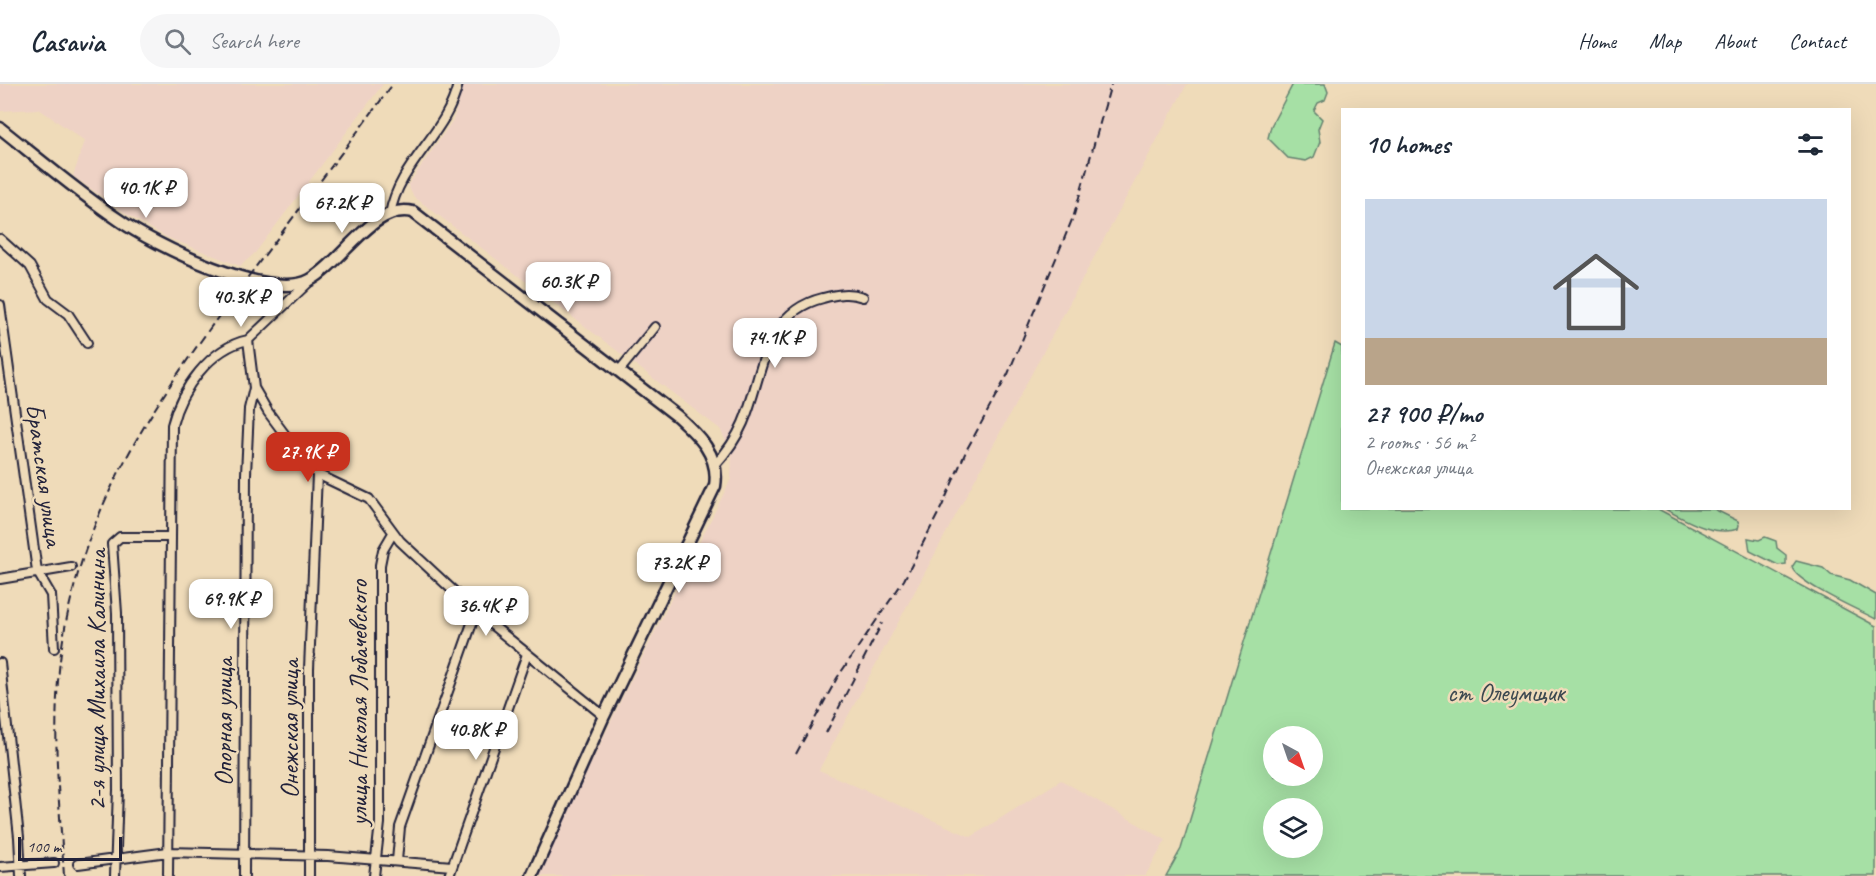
<!DOCTYPE html>
<meta charset="utf-8">
<style>
:root{--surface:#fff;--page:#f6f6f7;--text:#1f2937;--muted:#747a83;--line:#e0e1e3;--accent:#c8321e}
body{margin:0;font-family:Caveat,sans-serif;background:var(--page);color:var(--text);height:100vh;display:flex;flex-direction:column;font-size:22px;white-space:nowrap}
*{box-sizing:border-box;margin:0}
p{font-size:20px;color:var(--muted)}
.icon{flex:none;width:33px;height:33px;fill:none;stroke:currentColor;stroke-width:2;stroke-linecap:round;stroke-linejoin:round}
.map{position:relative;flex:1;overflow:hidden}
.panel{position:absolute;left:1341px;top:24px;width:510px;height:402px;display:flex;flex-direction:column;background:var(--surface);border-radius:0px;box-shadow:0 6px 24px #0002}
.panel>*{flex:none}
.needle{width:39px;rotate:140deg}
.buttons{position:absolute;left:1263px;top:642px;display:grid;gap:12px}
.buttons a{display:grid;place-items:center;width:60px;height:60px;border-radius:50%;background:var(--surface);box-shadow:0 6px 24px #0002;font-size:30px}
.scale{position:absolute;left:18px;bottom:15px;width:104px;box-sizing:border-box;padding-left:6px;border:3px solid #22223b;border-top:0;font-size:16px;line-height:21px;white-space:nowrap;color:#22223b;-webkit-text-stroke:4px #efdbb9;paint-order:stroke}
.price{position:absolute;translate:-50% -51px;padding:0 14px;border-radius:12px;background:#fff;color:#222;font-size:20px;line-height:39px;filter:drop-shadow(0 2px 3px #0008)}
.price::after{content:'';position:absolute;left:50%;top:36px;width:18px;height:14px;margin-left:-9px;background:inherit;clip-path:polygon(0 0,100% 0,50% 100%)}
.price.active{background:var(--accent);color:#fff}
ul{padding:0;list-style:none}
li{display:grid;align-content:center;gap:12px;height:318px;padding:0 24px}
li+li{border-top:2px solid var(--line)}
li span{display:grid;place-items:center;height:186px;border-radius:0px;color:#555}
li>.icon{margin-inline-start:auto}
span .icon{width:108px;height:108px;fill:#fffc;stroke-width:1}
li b{font-size:26px}
h2{display:flex;justify-content:space-between;align-items:center;height:72px;padding:0 24px;font-size:26px}
header{display:flex;align-items:center;gap:36px;box-sizing:border-box;height:84px;padding:0 30px;background:var(--surface);border-bottom:2px solid var(--line)}
header strong{font-size:28px}
nav{display:flex;gap:33px;margin-inline-start:auto;font-size:21px}
.search{width:420px;height:54px;background:var(--page);display:flex;align-items:center;gap:15px;box-sizing:border-box;padding:0 21px;border-radius:33px;color:var(--muted);font-size:22px}
.map>svg:first-child{display:block}
.built{fill:#eed2c5}
.green{fill:#a6e0a5;stroke:#648170;stroke-width:1.5;fill-rule:evenodd}
.lines{fill:none;stroke-linecap:round;stroke-linejoin:round}
.minor-casing{stroke:#22223b;stroke-width:12}
.secondary-casing{stroke:#22223b;stroke-width:15}
.minor{stroke:#efdbb9;stroke-width:8}
.secondary{stroke:#efdbb9;stroke-width:10}
.rail{stroke:#22223b;stroke-width:2;stroke-dasharray:9 4.5;stroke-linecap:butt}
.labels{text-anchor:middle;stroke-width:5;stroke-linejoin:round;paint-order:stroke}
.street-label{font-size:26px;fill:#22223b;stroke:#efdbb9}
.park-label{font-size:26px;fill:#3c4850;stroke:#efdbb9}
</style>
<header>
<strong>Casavia</strong>
<div class="search"><svg class="icon" aria-label="search" viewBox="0 0 24 24"><circle cx="10" cy="10" r="6"/><path d="M15 15l6 6"/></svg>Search here</div>
<nav><a>Home</a><a>Map</a><a>About</a><a>Contact</a></nav>
</header>
<div class="map">
<svg width="1876" height="792" viewBox="0 0 1876 792">
<rect width="100%" height="100%" fill="#efdbb9"/>
<filter id="ink" filterUnits="userSpaceOnUse"><feTurbulence type="fractalNoise" baseFrequency=".0167" numOctaves="2"/><feDisplacementMap in="SourceGraphic" scale="12" xChannelSelector="R" yChannelSelector="G"/><feConvolveMatrix kernelMatrix="1 2 1 2 8 2 1 2 1" color-interpolation-filters="sRGB"/></filter>
<g filter="url(#ink)">
<path class="built" d="M 0,0 L 383,0 L 255,169 L 240,182 L 166,153 L 126,130 L 73,92 L 85,57 L 39,25 L 0,27 Z
M 464,0 L 1187,0 L 819,686 L 971,753 L 1061,696 L 1166,756 L 1145,792 L 538,792 L 622,614 L 731,395 L 732,370 L 720,345 L 413,112 L 408,101 L 453,36 Z"/>
<path class="green" d="M 1293,0 L 1325,0 L 1328,8 L 1325,16 L 1318,19 L 1314,27 L 1322,35 L 1318,45 L 1320,58 L 1314,73 L 1306,77 L 1288,74 L 1268,54 L 1271,42 Z
M 1335,259 L 1342,263 L 1342,424 L 1658,425 L 1876,542 L 1876,792 L 1166,792 L 1181,765 ZM 1274,652 L 1312,652 L 1312,692 L 1274,692 ZM 1274,724 L 1312,724 L 1312,764 L 1274,764 Z
M 1665,425 L 1714,425 L 1738,437 L 1739,441 L 1738,445 C 1713,453 1686,436 1665,425 Z
M 1765,453 L 1776,457 L 1777,464 L 1786,471 L 1786,480 L 1778,481 L 1750,467 L 1748,454 L 1759,456 Z
M 1796,477 L 1823,484 L 1831,491 L 1850,496 L 1876,511 L 1876,535 C 1860,527 1795,498 1792,483 Z"/>
<g class="lines">
<g class="minor-casing">
<path id="minor" d="M 390,130 C 399,79 447,50 458,0
M 0,155 L 30,182 L 48,215 L 68,230 L 87,259
M 309,198 L 248,256 L 254,304 L 268,328 L 306,379 L 317,390 L 369,415 L 400,457 L 476,528 L 604,632
M 0,221 L 37,487 L 51,511 L 54,564
M 619,287 L 655,243
M 715,381 C 727,368 736,355 743,339 C 764,290 762,229 823,214 C 837,210 849,208 863,213
M 0,495 L 71,483
M 0,579 L 19,753 L 21,792
M 397,777 L 400,743 L 476,528
M 78,780 L 168,768 L 328,772 L 452,782
M 0,783 L 54,779
M 115,792 L 118,706 L 117,529 L 112,460 L 120,453 L 171,453
M 168,792 L 172,341 C 181,305 210,264 248,256
M 244,792 L 246,390 L 249,325 L 254,304
M 309,792 L 309,585 L 317,390
M 374,792 L 380,739 L 380,481 L 383,466 L 393,449
M 449,792 L 527,570"/>
</g>
<g class="secondary-casing">
<path id="secondary" d="M 0,44 C 39,75 78,108 119,136 C 154,161 270,218 310,196 C 342,179 374,118 413,128 L 677,332 C 698,351 720,371 715,402 L 604,632 L 532,792"/>
</g>
<use href="#minor" class="minor"/>
<use href="#secondary" class="secondary"/>
<path class="rail" d="M 826,649 L 882,539
M 796,670 L 837,594 L 904,496 L 942,422 L 967,365 L 1008,290 L 1074,131 L 1111,0
M 64,792 C 60,727 53,662 58,597 C 71,433 156,315 251,189 C 299,126 346,63 393,0"/>
</g>
</g>
<g class="labels">
<g class="street-label">
<text transform="translate(45 391) rotate(82)" y="9">Братская улица</text>
<text transform="translate(96 596) rotate(-90)" y="9">2-я улица Михаила Калинина</text>
<text transform="translate(358 619) rotate(-90)" y="9">улица Николая Лобачевского</text>
<text transform="translate(223 638) rotate(-90)" y="9">Опорная улица</text>
<text transform="translate(289 645) rotate(-90)" y="9">Онежская улица</text>
</g>
<g class="park-label">
<text x="1506" y="617">ст Олеумщик</text>
</g>
</g>
</svg>
<div class="buttons">
<a><svg class="needle" viewBox="-14 -14 28 28"><path d="M0-13l5 13h-10z" fill="#e53935"/><path d="M0 13l5-13h-10z" fill="#747a83"/></svg></a>
<a><svg class="icon" aria-label="layers" viewBox="0 0 24 24"><path d="M12 4l9 5-9 5-9-5zM3 14l9 5 9-5"/></svg></a>
</div>
<div class="scale">100 m</div>
<b class="price" style="left:146px;top:135px">40.1K ₽</b>
<b class="price" style="left:342px;top:150px">67.2K ₽</b>
<b class="price" style="left:568px;top:229px">60.3K ₽</b>
<b class="price" style="left:241px;top:244px">40.3K ₽</b>
<b class="price" style="left:775px;top:285px">74.1K ₽</b>
<b class="price active" style="left:308px;top:399px">27.9K ₽</b>
<b class="price" style="left:679px;top:510px">73.2K ₽</b>
<b class="price" style="left:231px;top:546px">69.9K ₽</b>
<b class="price" style="left:486px;top:553px">36.4K ₽</b>
<b class="price" style="left:476px;top:677px">40.8K ₽</b>
<section class="panel">
<h2>10 homes<svg class="icon" aria-label="filters" viewBox="0 0 24 24"><path d="M4 7h16M4 17h16"/><circle cx="9" cy="7" r="2"/><circle cx="15" cy="17" r="2"/></svg></h2>
<ul>
<li><span style="background:linear-gradient(#c9d6e8 75%,#b9a48a 0)"><svg class="icon" aria-label="home" viewBox="0 0 24 24"><path d="M3 11l9-7 9 7M6 9v11h12V9"/></svg></span><div><b>27 900 ₽/mo</b><p>2 rooms · 56 m²</p><p>Онежская улица</p></div></li>
</ul>
</section>
</div>
